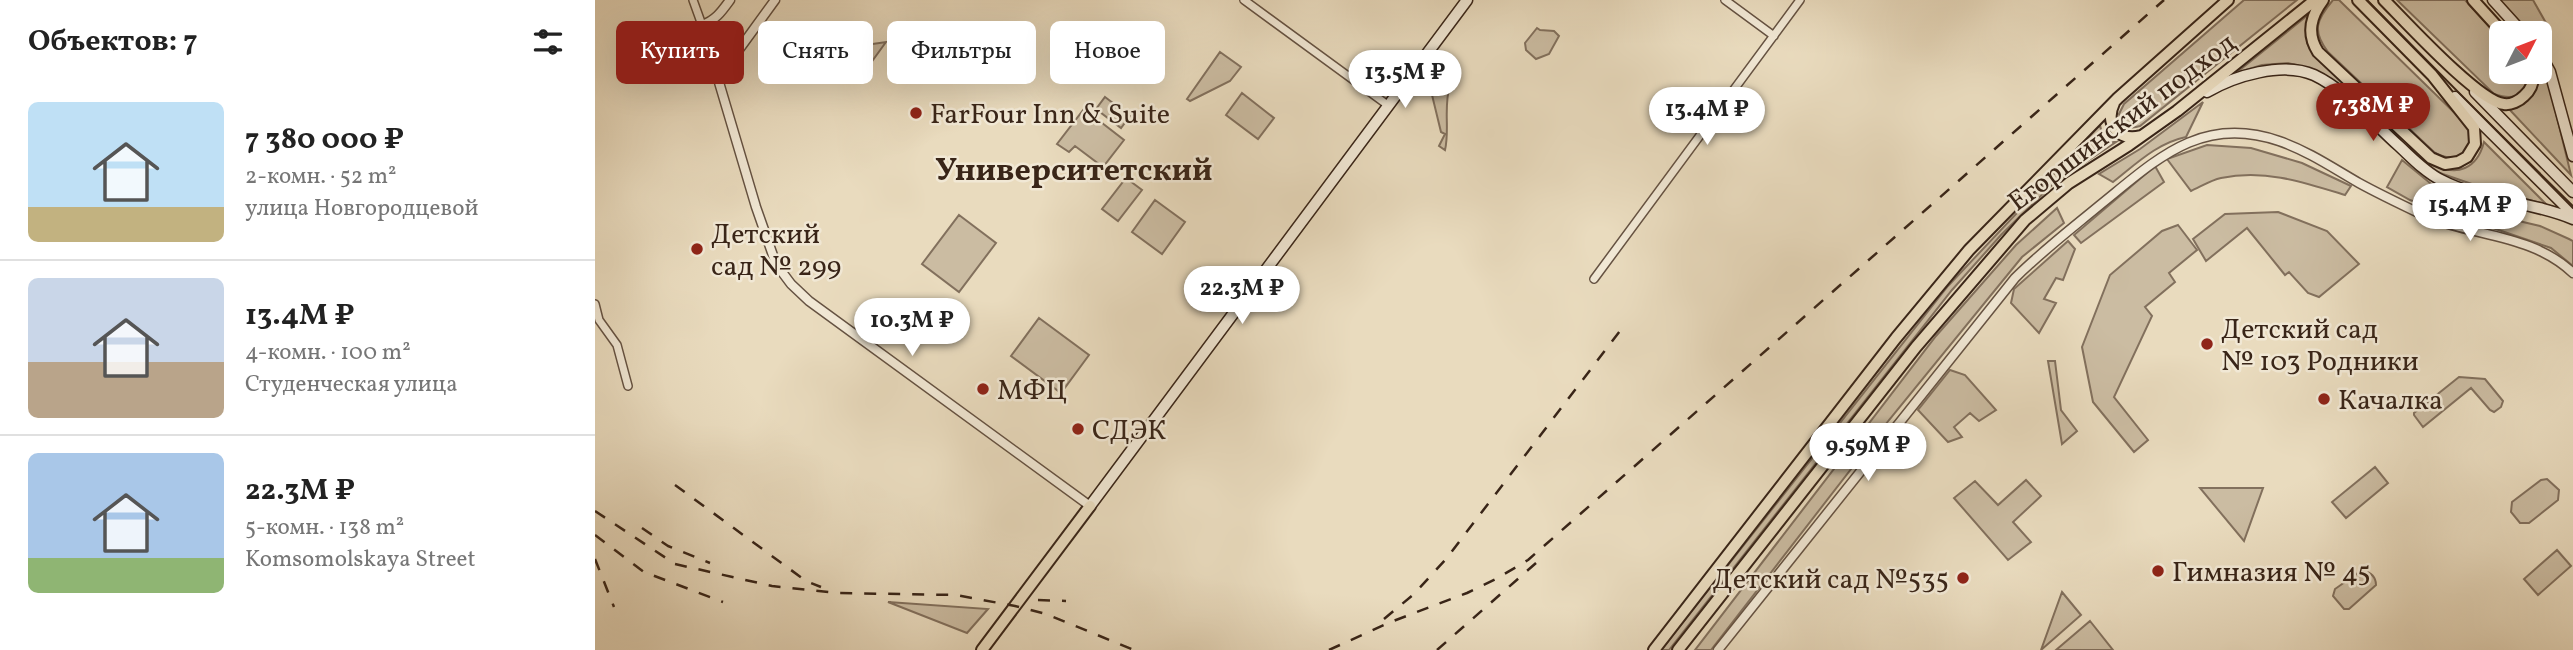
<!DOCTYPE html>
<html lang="ru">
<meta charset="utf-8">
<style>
:root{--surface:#fff;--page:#f2f2f2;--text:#222;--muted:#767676;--line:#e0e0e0;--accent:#8f2418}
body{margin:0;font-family:Vollkorn,serif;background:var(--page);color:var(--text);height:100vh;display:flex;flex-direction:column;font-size:26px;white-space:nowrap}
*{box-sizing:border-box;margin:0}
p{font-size:23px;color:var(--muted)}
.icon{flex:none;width:38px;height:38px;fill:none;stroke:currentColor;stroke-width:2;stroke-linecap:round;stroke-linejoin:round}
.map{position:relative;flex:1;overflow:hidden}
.details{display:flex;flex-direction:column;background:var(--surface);width:595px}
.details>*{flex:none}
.hud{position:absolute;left:21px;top:21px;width:665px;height:63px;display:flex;gap:14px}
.needle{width:46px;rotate:48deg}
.controls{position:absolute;left:1894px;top:21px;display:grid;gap:14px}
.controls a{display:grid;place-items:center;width:63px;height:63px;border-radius:10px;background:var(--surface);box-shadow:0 7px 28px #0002;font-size:35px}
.price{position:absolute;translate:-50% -60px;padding:0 16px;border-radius:24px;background:#fff;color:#222;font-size:23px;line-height:46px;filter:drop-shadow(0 2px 4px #0008)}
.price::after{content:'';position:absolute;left:50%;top:42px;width:21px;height:16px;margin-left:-10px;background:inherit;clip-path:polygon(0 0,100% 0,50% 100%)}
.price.current{background:var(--accent);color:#fff}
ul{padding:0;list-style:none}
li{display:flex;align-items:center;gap:21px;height:175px;padding:0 28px}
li+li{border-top:2px solid var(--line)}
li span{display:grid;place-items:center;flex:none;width:196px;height:140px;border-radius:10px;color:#555}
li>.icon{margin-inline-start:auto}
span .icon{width:84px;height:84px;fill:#fffc;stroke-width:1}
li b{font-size:30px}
h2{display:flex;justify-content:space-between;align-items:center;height:84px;padding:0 28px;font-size:30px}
.chip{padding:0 24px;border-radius:10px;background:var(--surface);box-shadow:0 7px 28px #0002;font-size:24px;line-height:63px}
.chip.current{background:var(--accent);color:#fff}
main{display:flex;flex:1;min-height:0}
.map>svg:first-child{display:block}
.green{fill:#cbbca2;stroke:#82705d;stroke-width:2}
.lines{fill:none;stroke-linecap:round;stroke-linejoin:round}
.minor-casing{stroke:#655242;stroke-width:10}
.tertiary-casing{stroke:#655242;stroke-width:11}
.secondary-casing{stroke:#392518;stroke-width:13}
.primary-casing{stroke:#392518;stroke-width:14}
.minor{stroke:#f1e8d5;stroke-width:7}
.tertiary{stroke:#f1e8d5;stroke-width:8}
.secondary{stroke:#f1e8d5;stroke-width:10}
.primary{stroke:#e9dbbe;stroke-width:10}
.tram{stroke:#392518;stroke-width:2}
.rail{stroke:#392518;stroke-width:2.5;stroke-dasharray:12 12;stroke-linecap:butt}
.poi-dot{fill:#8f2418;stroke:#f1e8d5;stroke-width:2.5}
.labels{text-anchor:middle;stroke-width:5;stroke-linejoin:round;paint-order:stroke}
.poi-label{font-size:28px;fill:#392518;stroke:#f1e8d5;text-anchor:start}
.street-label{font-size:28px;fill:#392518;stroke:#f1e8d5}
.quarter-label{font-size:32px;font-weight:bold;fill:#392518;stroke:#f1e8d5}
</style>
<main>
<section class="details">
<h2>Объектов: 7<svg class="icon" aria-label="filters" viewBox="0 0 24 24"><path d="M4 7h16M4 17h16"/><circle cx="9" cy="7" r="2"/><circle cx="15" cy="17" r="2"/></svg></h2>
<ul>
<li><span style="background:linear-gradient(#bfe0f5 75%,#c2b280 0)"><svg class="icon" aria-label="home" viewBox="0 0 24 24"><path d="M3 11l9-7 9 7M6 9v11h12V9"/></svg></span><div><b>7 380 000 ₽</b><p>2-комн. · 52 m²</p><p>улица Новгородцевой</p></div></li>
<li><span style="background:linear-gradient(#c9d6e8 60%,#b9a48a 0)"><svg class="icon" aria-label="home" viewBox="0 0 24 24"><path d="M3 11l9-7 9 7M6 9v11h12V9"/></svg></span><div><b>13.4M ₽</b><p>4-комн. · 100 m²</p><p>Студенческая улица</p></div></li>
<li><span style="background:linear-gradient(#a9c7e8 75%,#8fb573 0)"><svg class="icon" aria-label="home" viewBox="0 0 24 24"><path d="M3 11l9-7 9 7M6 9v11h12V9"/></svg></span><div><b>22.3M ₽</b><p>5-комн. · 138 m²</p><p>Komsomolskaya Street</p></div></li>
</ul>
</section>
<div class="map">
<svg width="1978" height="650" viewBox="0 0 1978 650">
<rect width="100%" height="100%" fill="#e9dbbe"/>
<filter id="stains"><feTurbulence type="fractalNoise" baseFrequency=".00286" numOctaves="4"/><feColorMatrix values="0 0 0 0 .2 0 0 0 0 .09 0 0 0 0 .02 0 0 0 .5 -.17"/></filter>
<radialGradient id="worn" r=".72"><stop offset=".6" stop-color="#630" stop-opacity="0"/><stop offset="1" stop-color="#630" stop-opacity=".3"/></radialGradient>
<path class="green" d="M 1649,0 L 1702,0 L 1545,126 C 1533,130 1526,125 1524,114 L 1529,104 Z
M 1738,0 L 1744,0 L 1872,125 C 1884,150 1862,166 1839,152 L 1733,52 C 1717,31 1721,20 1738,0 Z
M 1802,0 L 1870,0 L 1906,39 L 1906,72 L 1931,72 C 1935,96 1919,101 1899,94 Z
M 1903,0 L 1938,0 L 1955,30 L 1944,35 L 1932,33 Z
M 1713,15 L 1712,43 L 1717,52 L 1838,164 C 1862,177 1882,169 1889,142 L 1951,204 L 1900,192 L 1839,171 L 1738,81 L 1716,69 L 1693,63 L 1667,65 L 1641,73 Z
M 942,28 L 945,30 L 959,31 L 964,36 L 954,54 L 941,59 L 931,50 L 930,43 Z
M 291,42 L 262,82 L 250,73 L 271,45 Z
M 625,52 L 646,67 L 635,81 L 595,101 L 592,99 Z
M 1944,58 L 1953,80 L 1976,175 L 1914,109 C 1942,97 1944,86 1944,58 Z
M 845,81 L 855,85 C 848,107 855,129 850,150 L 844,146 L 850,134 L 846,132 L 837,95 Z
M 647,93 L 679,118 L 663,139 L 631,115 Z
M 510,97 L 535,116 L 526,128 L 501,109 Z
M 1608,102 L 1591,137 C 1562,143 1541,164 1518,182 L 1504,174 L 1545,149 Z
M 489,109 L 529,140 L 508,167 L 480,146 L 474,152 L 462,144 Z
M 1505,125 L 1507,134 L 1514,142 L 1521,142 L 1458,184 L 1406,235 L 1357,290 L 1074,650 L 1066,650 L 1353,286 Z
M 1612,145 L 1656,148 L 1707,163 L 1756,186 L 1750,195 C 1708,182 1670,169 1626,178 C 1616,180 1605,187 1596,191 L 1572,159 Z
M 1807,160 L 1841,188 L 1865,199 L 1858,216 L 1815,200 L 1792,187 Z
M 1560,166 L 1569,182 L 1486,243 L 1479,235 Z
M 531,178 L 547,190 L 523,221 L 507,209 Z
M 560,200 L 590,222 L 567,254 L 537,232 Z
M 1462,208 L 1469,223 L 1427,257 L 1294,420 L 1116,650 L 1100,650 L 1341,336 L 1421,245 Z
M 1683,212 L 1732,231 L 1764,264 L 1724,297 L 1713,293 L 1694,272 L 1690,275 L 1652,228 L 1611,261 L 1598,239 L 1630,214 Z
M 1894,214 L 1945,226 L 1974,239 L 1978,241 L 1978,266 L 1956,248 L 1892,226 Z
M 364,215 L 401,243 L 364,292 L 327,264 Z
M 1583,225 L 1602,250 L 1574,273 L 1580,282 L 1550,307 L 1557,316 L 1519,397 L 1553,440 L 1539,452 L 1498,402 L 1487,347 L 1515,275 L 1567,231 Z
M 1473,241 L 1480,249 L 1468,280 L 1461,278 L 1449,299 L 1461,303 L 1444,333 L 1416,303 L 1419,289 Z
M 444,318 L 494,355 L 466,393 L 416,356 Z
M 1453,361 L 1460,361 L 1466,410 L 1482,431 L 1467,444 Z
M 1355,370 L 1370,375 L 1401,410 L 1384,421 L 1375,413 L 1359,427 L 1367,437 L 1353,442 L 1323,410 Z
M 1864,377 L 1890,379 L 1908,401 L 1906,407 L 1899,412 L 1895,410 L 1876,388 L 1828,427 L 1819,415 L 1819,413 Z
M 1780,467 L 1793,483 L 1751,518 L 1737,502 Z
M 1952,479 L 1964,490 L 1963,500 L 1934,523 L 1925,523 L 1916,512 L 1917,502 L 1946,480 Z
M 1431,480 L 1446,496 L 1418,522 L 1436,542 L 1413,560 L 1359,498 L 1380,481 L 1403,505 Z
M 1605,488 L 1668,488 L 1649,541 Z
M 1962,550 L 1976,566 L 1943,595 L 1929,579 Z
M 1767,570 C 1775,572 1781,577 1781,585 L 1754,609 L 1749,609 L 1738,596 L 1740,589 Z
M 1467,592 L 1486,615 L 1446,650 Z
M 293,602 L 393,609 L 372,633 Z
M 1495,621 L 1518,650 L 1461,650 Z"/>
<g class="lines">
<g class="minor-casing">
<path id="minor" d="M 98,0 L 107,25
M 649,0 L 794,106
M 1130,0 L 1179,36
M 999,279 L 1205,0
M 0,304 L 4,320 L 22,345 L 33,386"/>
</g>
<g class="tertiary-casing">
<path id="tertiary" d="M 135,0 C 127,11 121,20 107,25 L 161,207 L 181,264 L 196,284 L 214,301 L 495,506
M 121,70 L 132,66 L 180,0
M 1123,650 L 1420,278 C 1446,252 1476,229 1505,205 C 1561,160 1606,114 1684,141 C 1713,151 1738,168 1764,183 C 1784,194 1805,204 1826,214 C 1876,237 1936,233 1978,273"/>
</g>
<g class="secondary-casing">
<path id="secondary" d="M 1898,0 L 1928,33
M 1944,52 L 1955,72 L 1978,156
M 1612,92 C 1639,76 1688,61 1719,75 C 1751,90 1778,123 1804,146 C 1817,158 1830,172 1846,180 C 1886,201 1936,201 1978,219
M 1880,92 L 1978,192
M 1860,97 L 1978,214
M 495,506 L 872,0"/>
</g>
<g class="primary-casing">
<path id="primary" d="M 1728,0 C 1716,16 1711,33 1723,52 L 1836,158 L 1850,164 L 1863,162 L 1872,157 L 1880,144 L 1879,128 L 1837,75 L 1763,0
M 1789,0 C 1810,21 1884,102 1909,104 C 1916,105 1924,101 1929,96 C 1937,89 1939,82 1938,72
M 1878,0 L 1908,33
M 1519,103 C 1509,124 1524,142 1546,136
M 387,650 L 495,506
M 1059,650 L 1301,338 L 1374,250 L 1523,98 L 1633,0
M 1083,650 L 1321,347 L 1430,220 L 1474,183 L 1534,145 L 1582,111 L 1720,0"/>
</g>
<use href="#minor" class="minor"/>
<use href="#tertiary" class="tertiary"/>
<use href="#secondary" class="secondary"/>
<use href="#primary" class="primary"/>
<path class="tram" d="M 1772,0 L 1978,208"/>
<path class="rail" d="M 80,485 L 211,581 L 226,587
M 0,511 L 80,564 L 177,586 L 242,593 L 361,595 L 420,606 L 451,614 L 539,650
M 47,528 L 73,546 L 115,563
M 0,535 L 49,572 L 128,602
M 0,559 L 19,607
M 443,600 L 471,601
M 789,619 L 819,594 L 851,559 L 1031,323
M 734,650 L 793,623 L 872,593 L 901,579 L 933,560 L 1569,0
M 842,650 L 941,563"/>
</g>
<g class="poi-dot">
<circle cx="321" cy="113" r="7"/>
<circle cx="102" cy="249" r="7"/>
<circle cx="1612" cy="344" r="7"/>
<circle cx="388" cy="389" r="7"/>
<circle cx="1729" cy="399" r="7"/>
<circle cx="483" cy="429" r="7"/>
<circle cx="1563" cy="571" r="7"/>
<circle cx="1368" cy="578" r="7"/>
</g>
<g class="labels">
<g class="poi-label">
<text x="335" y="123">FarFour Inn &amp; Suite</text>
<text x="116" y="243">Детский<tspan x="116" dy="32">сад № 299</tspan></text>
<text x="1626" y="338">Детский сад<tspan x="1626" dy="32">№ 103 Родники</tspan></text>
<text x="402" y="399">МФЦ</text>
<text x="1743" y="409">Качалка</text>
<text x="497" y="439">СДЭК</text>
<text x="1577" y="581">Гимназия № 45</text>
<text x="1354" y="588" text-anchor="end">Детский сад №535</text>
</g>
<g class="street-label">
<text transform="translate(1526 121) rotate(-37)" y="10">Егоршинский подход</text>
</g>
<g class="quarter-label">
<text x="479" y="180">Университетский</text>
</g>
</g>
<rect width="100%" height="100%" filter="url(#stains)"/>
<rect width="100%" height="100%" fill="url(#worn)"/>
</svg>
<div class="controls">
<a><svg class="needle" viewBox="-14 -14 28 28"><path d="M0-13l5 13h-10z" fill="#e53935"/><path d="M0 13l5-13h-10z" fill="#767676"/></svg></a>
</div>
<b class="price" style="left:810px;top:110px">13.5M ₽</b>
<b class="price current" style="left:1778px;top:143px">7.38M ₽</b>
<b class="price" style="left:1112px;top:147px">13.4M ₽</b>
<b class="price" style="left:1875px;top:243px">15.4M ₽</b>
<b class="price" style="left:647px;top:326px">22.3M ₽</b>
<b class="price" style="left:317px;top:358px">10.3M ₽</b>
<b class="price" style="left:1273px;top:483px">9.59M ₽</b>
<div class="hud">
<a class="chip current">Купить</a>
<a class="chip">Снять</a>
<a class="chip">Фильтры</a>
<a class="chip">Новое</a>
</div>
</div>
</main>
